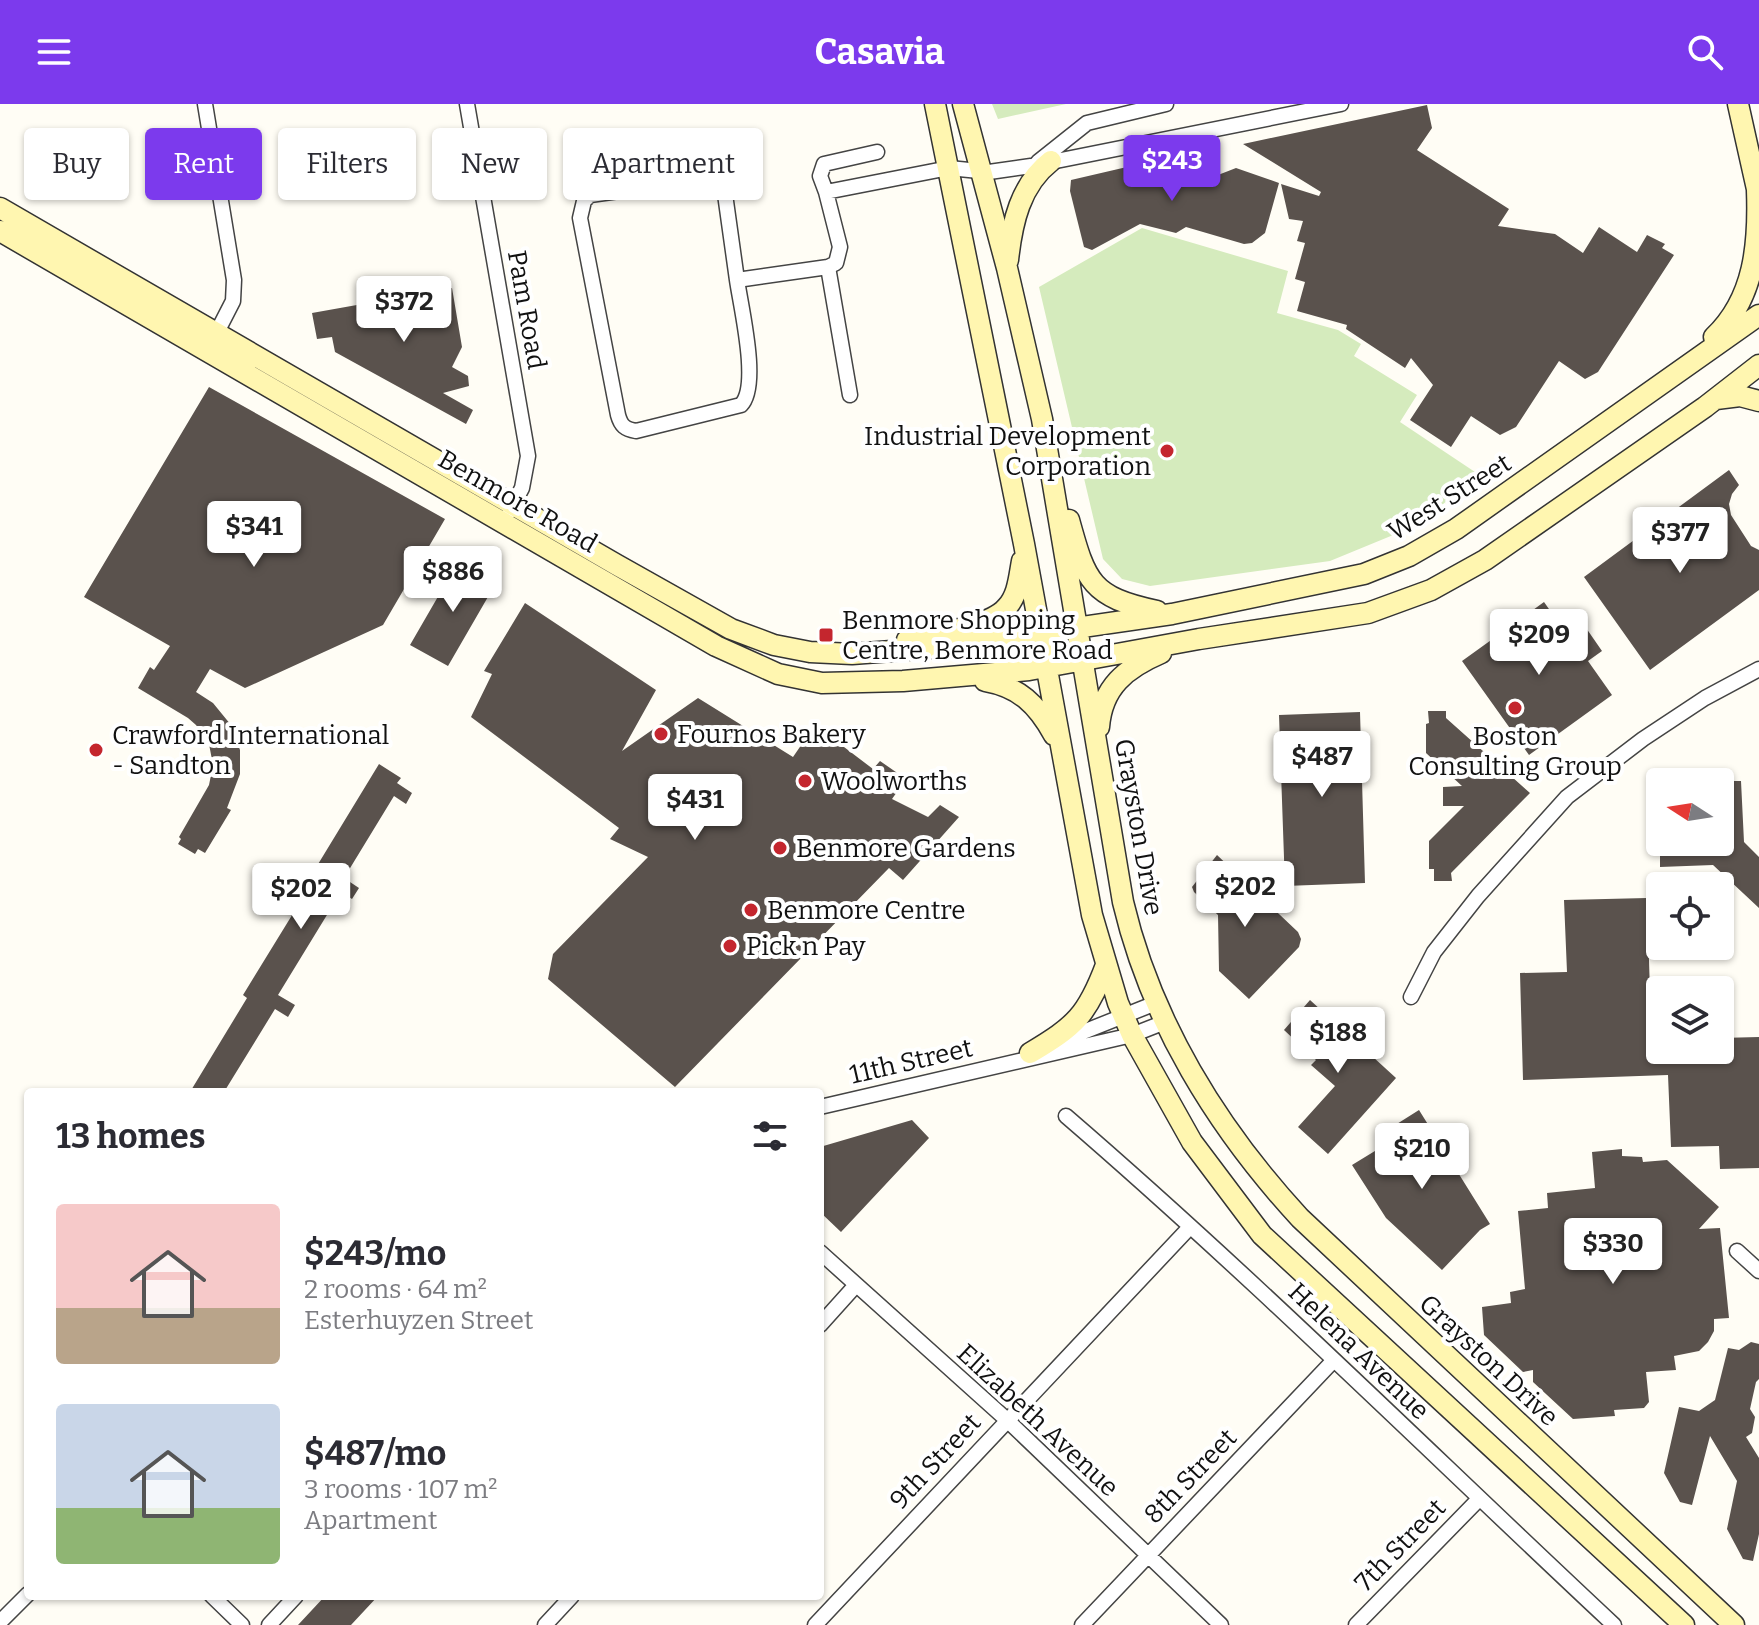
<!DOCTYPE html>
<meta charset="utf-8">
<style>
:root{--surface:#fff;--page:#f2f2f3;--text:#2b2b33;--muted:#7c7c81;--accent:#7c3aed}
body{margin:0;font-family:Bitter,serif;background:var(--page);color:var(--text);height:100vh;display:flex;flex-direction:column;font-size:30px;white-space:nowrap}
*{box-sizing:border-box;margin:0}
p{font-size:26px;color:var(--muted)}
.icon{flex:none;width:44px;height:44px;fill:none;stroke:currentColor;stroke-width:2;stroke-linecap:round;stroke-linejoin:round}
.map{position:relative;flex:1;overflow:hidden}
.sheet{position:absolute;left:24px;top:984px;width:800px;height:512px;display:flex;flex-direction:column;background:var(--surface);border-radius:8px;box-shadow:0 2px 6px #0004}
.sheet>*{flex:none}
.banner{position:absolute;left:24px;top:24px;width:800px;height:72px;display:flex;gap:16px}
.needle{width:52px;rotate:282deg}
.tools{position:absolute;left:1646px;top:664px;display:grid;gap:16px}
.tools a{display:grid;place-items:center;width:88px;height:88px;border-radius:8px;background:var(--surface);box-shadow:0 2px 6px #0004;font-size:40px}
.price{position:absolute;translate:-50% -68px;padding:0 18px;border-radius:8px;background:#fff;color:#222;font-size:26px;line-height:52px;filter:drop-shadow(0 2px 4px #0008)}
.price::after{content:'';position:absolute;left:50%;top:48px;width:24px;height:18px;margin-left:-12px;background:inherit;clip-path:polygon(0 0,100% 0,50% 100%)}
.price.current{background:var(--accent);color:#fff}
ul{padding:0;list-style:none}
li{display:flex;align-items:center;gap:24px;height:200px;padding:0 32px}
li span{display:grid;place-items:center;flex:none;width:224px;height:160px;border-radius:8px;color:#555}
li>.icon{margin-inline-start:auto}
span .icon{width:96px;height:96px;fill:#fffc;stroke-width:1}
li b{font-size:34px}
h2{display:flex;justify-content:space-between;align-items:center;height:96px;padding:0 32px;font-size:34px}
.pill{padding:0 28px;border-radius:8px;background:var(--surface);box-shadow:0 2px 6px #0004;font-size:28px;line-height:72px}
.pill.current{background:var(--accent);color:#fff}
header{display:flex;justify-content:space-between;align-items:center;height:104px;padding:0 32px;background:var(--accent);color:#fff;font-size:36px;font-weight:700}
.map>svg:first-child{display:block}
.green{fill:#d5ebbd}
.building{fill:#5a524d}
.lines{fill:none;stroke-linecap:round;stroke-linejoin:round}
.street-casing{stroke:#444;stroke-width:17}
.secondary-casing{stroke:#333;stroke-width:23}
.street{stroke:#fff;stroke-width:14}
.secondary{stroke:#fff6b0;stroke-width:20}
.poi-dot{fill:#c4262e;stroke:#fff;stroke-width:3}
.labels{text-anchor:middle;stroke-width:8;stroke-linejoin:round;paint-order:stroke}
.street-label{font-size:26px;fill:#111;stroke:#fff}
.poi-label{font-size:26px;fill:#111;stroke:#fff;text-anchor:start}
</style>
<header><svg class="icon" aria-label="menu" viewBox="0 0 24 24"><path d="M4 6h16M4 12h16M4 18h16"/></svg>Casavia<svg class="icon" aria-label="search" viewBox="0 0 24 24"><circle cx="10" cy="10" r="6"/><path d="M15 15l6 6"/></svg></header>
<div class="map">
<svg width="1759" height="1521" viewBox="0 0 1759 1521">
<rect width="100%" height="100%" fill="#fffdf5"/>
<path class="green" d="M 992,0 L 1066,0 L 998,15 Z
M 1142,124 L 1288,167 L 1277,209 L 1338,226 L 1361,240 L 1354,252 L 1417,291 L 1400,318 L 1478,370 L 1420,420 L 1330,457 L 1150,482 L 1122,475 L 1103,455 L 1039,183 Z"/>
<path class="building" d="M 1427,1 L 1432,24 L 1417,46 L 1509,105 L 1498,122 L 1555,130 L 1583,149 L 1599,123 L 1637,148 L 1647,131 L 1665,140 L 1662,144 L 1674,151 L 1598,268 L 1585,275 L 1559,257 L 1516,323 L 1500,331 L 1471,312 L 1451,343 L 1410,316 L 1433,281 L 1411,254 L 1405,264 L 1346,225 L 1347,221 L 1297,207 L 1305,178 L 1295,175 L 1305,139 L 1297,137 L 1303,117 L 1289,115 L 1281,80 L 1319,92 L 1321,88 L 1243,40 Z
M 1157,56 L 1171,81 L 1200,66 L 1218,71 L 1236,64 L 1279,79 L 1265,129 L 1252,139 L 1244,140 L 1186,123 L 1176,129 L 1140,120 L 1092,146 L 1084,143 L 1070,87 L 1071,76 Z
M 452,184 L 462,243 L 452,263 L 468,272 L 469,282 L 443,289 L 473,306 L 466,320 L 335,248 L 332,233 L 317,235 L 312,209 Z
M 209,283 L 445,415 L 383,521 L 245,584 L 210,565 L 196,588 L 213,599 L 231,621 L 240,646 L 240,670 L 227,704 L 231,706 L 205,749 L 198,745 L 195,750 L 178,740 L 181,735 L 179,733 L 209,681 L 213,661 L 209,640 L 196,621 L 188,614 L 138,584 L 150,563 L 154,566 L 170,542 L 84,493 Z
M 1729,366 L 1739,381 L 1732,390 L 1729,400 L 1731,411 L 1751,442 L 1759,446 L 1759,486 L 1650,566 L 1584,473 Z
M 458,458 L 496,479 L 448,562 L 410,541 Z
M 1544,498 L 1568,532 L 1584,521 L 1602,547 L 1588,557 L 1612,591 L 1529,651 L 1462,557 Z
M 525,499 L 656,586 L 622,647 L 698,594 L 793,653 L 815,621 L 873,665 L 880,657 L 906,675 L 892,695 L 928,713 L 940,701 L 959,713 L 903,776 L 889,764 L 675,983 L 548,875 L 553,850 L 648,753 L 610,735 L 619,724 L 471,613 L 492,570 L 484,567 Z
M 1428,607 L 1446,607 L 1446,614 L 1530,689 L 1451,769 L 1452,777 L 1434,777 L 1434,765 L 1429,765 L 1429,737 L 1464,702 L 1443,702 L 1443,683 L 1462,682 L 1426,649 L 1426,620 L 1429,619 Z
M 1360,608 L 1365,779 L 1285,782 L 1279,611 Z
M 379,660 L 401,674 L 397,679 L 412,689 L 406,700 L 394,692 L 344,774 L 359,784 L 352,795 L 341,788 L 278,891 L 295,901 L 288,913 L 275,905 L 224,988 L 190,988 L 247,894 L 243,891 L 313,777 L 309,775 Z
M 1720,677 L 1741,677 L 1744,738 L 1759,753 L 1759,804 L 1713,761 L 1660,763 L 1660,738 L 1720,738 Z
M 1217,751 L 1298,828 L 1301,835 L 1299,843 L 1249,895 L 1219,867 L 1218,811 L 1194,788 L 1192,783 Z
M 1647,794 L 1650,888 L 1660,888 L 1660,946 L 1720,946 L 1720,934 L 1759,933 L 1759,1064 L 1720,1065 L 1719,1042 L 1671,1043 L 1668,971 L 1523,976 L 1520,869 L 1567,868 L 1564,796 Z
M 1310,896 L 1345,928 L 1353,919 L 1369,933 L 1361,942 L 1396,974 L 1328,1050 L 1298,1023 L 1335,982 L 1311,961 L 1316,956 L 1284,926 Z
M 1419,1006 L 1490,1120 L 1480,1126 L 1442,1166 L 1386,1114 L 1352,1061 L 1388,1039 L 1381,1030 Z
M 912,1016 L 929,1034 L 841,1128 L 820,1108 L 820,1043 Z
M 1622,1045 L 1622,1052 L 1642,1053 L 1643,1058 L 1667,1056 L 1719,1103 L 1699,1125 L 1720,1124 L 1729,1214 L 1714,1215 L 1714,1227 L 1708,1238 L 1699,1247 L 1674,1252 L 1676,1266 L 1646,1268 L 1649,1298 L 1644,1304 L 1614,1306 L 1615,1312 L 1573,1315 L 1533,1278 L 1533,1266 L 1523,1268 L 1484,1231 L 1482,1203 L 1511,1199 L 1510,1188 L 1525,1185 L 1518,1107 L 1548,1104 L 1547,1089 L 1595,1084 L 1592,1048 Z
M 1751,1238 L 1759,1240 L 1759,1275 L 1756,1278 L 1750,1305 L 1755,1313 L 1752,1329 L 1746,1333 L 1759,1354 L 1759,1430 L 1753,1457 L 1743,1455 L 1727,1425 L 1737,1377 L 1710,1332 L 1692,1401 L 1680,1398 L 1664,1369 L 1679,1303 L 1699,1307 L 1715,1296 L 1728,1244 L 1739,1246 Z
M 325,1492 L 378,1492 L 351,1521 L 298,1521 Z"/>
<g class="lines">
<g class="street-casing">
<path id="street" d="M 205,0 L 234,176 L 233,197 L 213,236
M 467,0 L 528,352 L 522,384 L 510,407
M 1038,58 L 1087,19 L 1166,0
M 826,88 L 820,72 L 824,60 L 877,48
M 828,163 L 850,291
M 737,176 C 741,204 760,282 741,301 L 636,327 C 625,325 621,322 618,311 L 580,114 L 584,97 L 590,91 L 705,75 L 719,77 L 724,83 L 737,176 L 828,163 L 836,159 L 840,143 L 826,88 L 949,64 L 989,68 L 1031,62 L 1341,0
M 1411,893 L 1434,848 L 1478,792 L 1567,693 L 1643,635 L 1705,594 L 1759,565
M 1058,938 L 1156,899
M 820,1003 L 1132,931 L 1165,918
M 1066,1012 C 1255,1175 1432,1351 1614,1521
M 1737,1147 L 1759,1167
M 820,1148 L 1007,1316 L 1221,1521
M 820,1221 L 856,1181
M 212,1492 L 242,1521
M 0,1518 L 28,1490
M 269,1521 L 296,1492
M 545,1521 L 572,1492
M 815,1521 L 1190,1123
M 1082,1521 L 1334,1256
M 1356,1521 L 1479,1395"/>
</g>
<g class="secondary-casing">
<path id="secondary" d="M 935,0 L 1024,440 L 1092,811 L 1118,899 L 1132,931 L 1192,1038 L 1262,1131 L 1684,1521
M 963,0 L 1007,164 L 1042,315 L 1123,798 C 1151,917 1217,1024 1300,1114 L 1734,1521
M 1738,0 L 1759,94
M 0,104 L 617,461 L 731,525 L 774,541 L 810,548 L 852,550 L 945,543 L 1172,510 L 1364,470 L 1409,452 L 1456,425 L 1759,211
M 0,127 L 716,542 L 778,570 L 822,579 L 903,577 L 1029,566 L 1199,535 L 1368,509 L 1431,486 L 1485,456 L 1705,303 L 1759,261
M 1008,156 C 1012,119 1020,81 1051,57
M 1714,233 C 1755,194 1759,139 1757,86
M 1716,295 L 1740,292 L 1759,297
M 1069,416 C 1086,478 1091,493 1157,507
M 907,536 C 932,530 990,523 1006,504 C 1018,492 1019,473 1022,457
M 985,577 C 1019,583 1037,600 1054,631
M 1099,623 C 1102,583 1126,564 1161,549
M 1030,949 C 1075,922 1087,912 1106,861"/>
</g>
<use href="#street" class="street"/>
<use href="#secondary" class="secondary"/>
</g>
<g class="poi-dot">
<circle cx="1167" cy="347" r="8"/>
<rect x="818" y="523" width="16" height="16" rx="4"/>
<circle cx="1515" cy="604" r="8"/>
<circle cx="661" cy="630" r="8"/>
<circle cx="96" cy="646" r="8"/>
<circle cx="805" cy="677" r="8"/>
<circle cx="780" cy="744" r="8"/>
<circle cx="751" cy="806" r="8"/>
<circle cx="730" cy="842" r="8"/>
</g>
<g class="labels">
<g class="street-label">
<text transform="translate(527 206) rotate(80)" y="9">Pam Road</text>
<text transform="translate(1449 393) rotate(-32)" y="9">West Street</text>
<text transform="translate(518 397) rotate(30)" y="9">Benmore Road</text>
<text transform="translate(1139 723) rotate(80)" y="9">Grayston Drive</text>
<text transform="translate(911 957) rotate(-13)" y="9">11th Street</text>
<text transform="translate(1359 1247) rotate(44)" y="9">Helena Avenue</text>
<text transform="translate(1489 1256) rotate(43)" y="9">Grayston Drive</text>
<text transform="translate(1038 1316) rotate(43)" y="9">Elizabeth Avenue</text>
<text transform="translate(935 1357) rotate(-47)" y="9">9th Street</text>
<text transform="translate(1190 1372) rotate(-46)" y="9">8th Street</text>
<text transform="translate(1400 1441) rotate(-46)" y="9">7th Street</text>
</g>
<g class="poi-label">
<text x="1151" y="341" text-anchor="end">Industrial Development<tspan x="1151" dy="30">Corporation</tspan></text>
<text x="842" y="525">Benmore Shopping<tspan x="842" dy="30">Centre, Benmore Road</tspan></text>
<text x="677" y="639">Fournos Bakery</text>
<text x="112" y="640">Crawford International<tspan x="112" dy="30">- Sandton</tspan></text>
<text x="1515" y="641" text-anchor="middle">Boston<tspan x="1515" dy="30">Consulting Group</tspan></text>
<text x="821" y="686">Woolworths</text>
<text x="796" y="753">Benmore Gardens</text>
<text x="767" y="815">Benmore Centre</text>
<text x="746" y="851">Pick n Pay</text>
</g>
</g>
</svg>
<div class="tools">
<a><svg class="needle" viewBox="-14 -14 28 28"><path d="M0-13l5 13h-10z" fill="#e53935"/><path d="M0 13l5-13h-10z" fill="#7c7c81"/></svg></a>
<a><svg class="icon" aria-label="locate" viewBox="0 0 24 24"><circle cx="12" cy="12" r="6"/><path d="M12 2v4M12 18v4M2 12h4M18 12h4"/></svg></a>
<a><svg class="icon" aria-label="layers" viewBox="0 0 24 24"><path d="M12 4l9 5-9 5-9-5zM3 14l9 5 9-5"/></svg></a>
</div>
<b class="price current" style="left:1172px;top:99px">$243</b>
<b class="price" style="left:404px;top:240px">$372</b>
<b class="price" style="left:254px;top:465px">$341</b>
<b class="price" style="left:1680px;top:471px">$377</b>
<b class="price" style="left:453px;top:510px">$886</b>
<b class="price" style="left:1539px;top:573px">$209</b>
<b class="price" style="left:1322px;top:695px">$487</b>
<b class="price" style="left:695px;top:738px">$431</b>
<b class="price" style="left:1245px;top:825px">$202</b>
<b class="price" style="left:301px;top:827px">$202</b>
<b class="price" style="left:1338px;top:971px">$188</b>
<b class="price" style="left:1422px;top:1087px">$210</b>
<b class="price" style="left:1613px;top:1182px">$330</b>
<div class="banner">
<a class="pill">Buy</a>
<a class="pill current">Rent</a>
<a class="pill">Filters</a>
<a class="pill">New</a>
<a class="pill">Apartment</a>
</div>
<section class="sheet">
<h2>13 homes<svg class="icon" aria-label="filters" viewBox="0 0 24 24"><path d="M4 7h16M4 17h16"/><circle cx="9" cy="7" r="2"/><circle cx="15" cy="17" r="2"/></svg></h2>
<ul>
<li><span style="background:linear-gradient(#f6c9c9 65%,#b9a48a 0)"><svg class="icon" aria-label="home" viewBox="0 0 24 24"><path d="M3 11l9-7 9 7M6 9v11h12V9"/></svg></span><div><b>$243/mo</b><p>2 rooms · 64 m²</p><p>Esterhuyzen Street</p></div></li>
<li><span style="background:linear-gradient(#c9d6e8 65%,#8fb573 0)"><svg class="icon" aria-label="home" viewBox="0 0 24 24"><path d="M3 11l9-7 9 7M6 9v11h12V9"/></svg></span><div><b>$487/mo</b><p>3 rooms · 107 m²</p><p>Apartment</p></div></li>
</ul>
</section>
</div>
